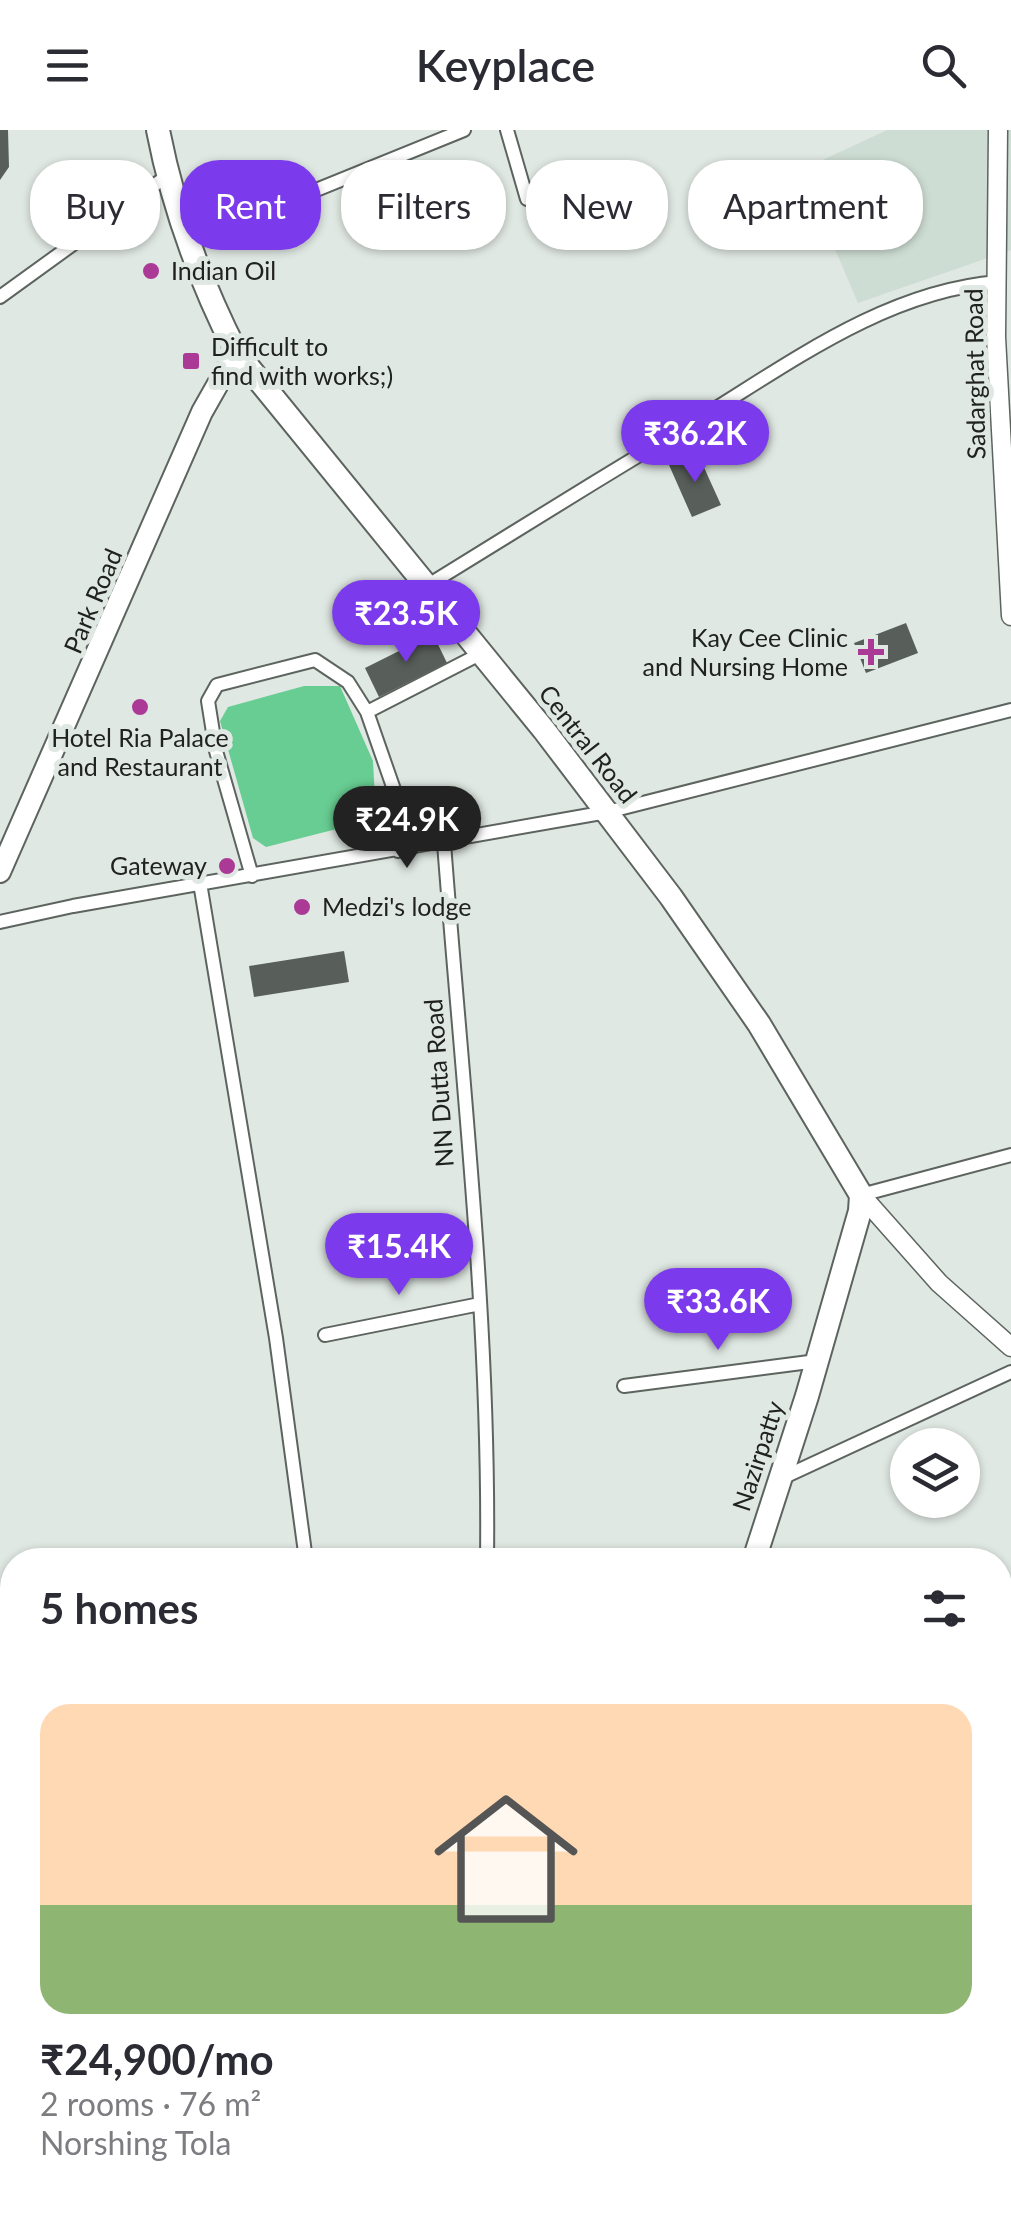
<!DOCTYPE html>
<meta charset="utf-8">
<style>
:root{--surface:#fff;--page:#f7f7f7;--text:#2b2b33;--muted:#7c7c81;--line:#e1e1e2;--accent:#7c3aed}
body{margin:0;font-family:Lato,sans-serif;background:var(--page);color:var(--text);height:100vh;display:flex;flex-direction:column;font-size:38px;white-space:nowrap}
*{box-sizing:border-box;margin:0}
p{font-size:32px;color:var(--muted)}
.icon{flex:none;width:55px;height:55px;fill:none;stroke:currentColor;stroke-width:2;stroke-linecap:round;stroke-linejoin:round}
.map{position:relative;flex:1;overflow:hidden}
.side{position:absolute;left:0px;top:1418px;width:1012px;height:672px;display:flex;flex-direction:column;background:var(--surface);border-radius:40px 40px 0 0;box-shadow:0 2px 8px #0004}
.side>*{flex:none}
.top-card{position:absolute;left:30px;top:30px;width:952px;height:90px;display:flex;gap:20px}
.buttons{position:absolute;left:890px;top:1298px;display:grid;gap:20px}
.buttons a{display:grid;place-items:center;width:90px;height:90px;border-radius:50%;background:var(--surface);box-shadow:0 2px 8px #0004;font-size:50px}
.price{position:absolute;translate:-50% -85px;padding:0 22px;border-radius:35px;background:var(--accent);color:#fff;font-size:32px;line-height:65px;filter:drop-shadow(0 2px 5px #0008)}
.price::after{content:'';position:absolute;left:50%;top:60px;width:30px;height:22px;margin-left:-15px;background:inherit;clip-path:polygon(0 0,100% 0,50% 100%)}
.price.selected{background:#222;color:#fff}
ul{padding:0;list-style:none}
li{display:grid;align-content:center;gap:20px;height:530px;padding:0 40px}
li+li{border-top:2px solid var(--line)}
li span{display:grid;place-items:center;height:310px;border-radius:30px;color:#555}
li>.icon{margin-inline-start:auto}
span .icon{width:180px;height:180px;fill:#fffc;stroke-width:1}
li b{font-size:42px}
h2{display:flex;justify-content:space-between;align-items:center;height:120px;padding:0 40px;font-size:42px}
.tag{padding:0 35px;border-radius:40px;background:var(--surface);box-shadow:0 2px 8px #0004;font-size:35px;line-height:90px}
.tag.selected{background:var(--accent);color:#fff}
header{display:flex;justify-content:space-between;align-items:center;height:130px;padding:0 40px;background:var(--surface);font-size:45px;font-weight:600}
.map>svg:first-child{display:block}
.built{fill:#ceddd3}
.water{fill:#68cd92}
.building{fill:#585e5a}
.lines{fill:none;stroke-linecap:round;stroke-linejoin:round}
.street-casing{stroke:#5d645f;stroke-width:16}
.secondary-casing{stroke:#5d645f;stroke-width:21}
.primary-casing{stroke:#5d645f;stroke-width:24}
.highway-casing{stroke:#5d645f;stroke-width:26}
.street{stroke:#fff;stroke-width:12}
.secondary{stroke:#fff;stroke-width:18}
.primary{stroke:#fff;stroke-width:20}
.highway{stroke:#fff;stroke-width:22}
.poi-dot{fill:#ab3a96;stroke:#e0e8e3;stroke-width:4}
.labels{text-anchor:middle;stroke-width:10;stroke-linejoin:round;paint-order:stroke}
.poi-label{font-size:25px;fill:#202220;stroke:#e0e8e3;text-anchor:start}
.street-label{font-size:25px;fill:#202220;stroke:#e0e8e3}
</style>
<header><svg class="icon" aria-label="menu" viewBox="0 0 24 24"><path d="M4 6h16M4 12h16M4 18h16"/></svg>Keyplace<svg class="icon" aria-label="search" viewBox="0 0 24 24"><circle cx="10" cy="10" r="6"/><path d="M15 15l6 6"/></svg></header>
<div class="map">
<svg width="1011" height="2089" viewBox="0 0 1011 2089">
<rect width="100%" height="100%" fill="#e0e8e3"/>
<path class="built" d="M 887,0 L 1011,0 L 1011,120 L 858,173 L 801,40 Z
M 12,2039 L 12,2078 L 111,2078 L 113,2089 L 0,2089 L 0,2042 Z"/>
<path class="water" d="M 304,556 L 340,556 L 373,631 L 376,689 L 266,717 L 253,708 L 220,591 L 228,577 Z"/>
<path class="building" d="M 0,0 L 8,0 L 9,37 L 0,50 Z
M 697,322 L 721,375 L 692,387 L 669,335 Z
M 906,493 L 918,523 L 866,543 L 854,513 Z
M 433,504 L 447,533 L 379,567 L 365,538 Z
M 344,821 L 349,852 L 254,867 L 249,836 Z"/>
<g class="lines">
<g class="street-casing">
<path id="street" d="M 507,0 L 527,69
M 188,112 L 464,0
M 0,167 L 167,46
M 425,457 C 515,401 606,345 697,290 C 790,233 886,161 998,152
M 367,582 L 480,524
M 444,713 C 462,952 490,1191 487,1430
M 252,746 L 216,621 L 208,571 L 217,555 L 315,530 L 348,552 L 367,582 L 398,671 L 398,721
M 200,753 L 276,1208 L 306,1430
M 0,792 L 73,776 L 607,682 L 1011,580
M 861,1065 L 1011,1025
M 325,1205 L 480,1174
M 624,1256 L 817,1231
M 782,1348 L 1011,1242
M 1000,1531 L 1011,1528
M 1000,1731 L 1011,1728
M 0,1800 L 12,1796
M 598,2078 L 624,2084 L 666,2078
M 251,2089 L 305,2078"/>
</g>
<g class="secondary-casing">
<path id="secondary" d="M 998,0 L 996,207 L 1011,486
M 861,1065 L 939,1153 L 1011,1217
M 0,1999 L 12,1996
M 109,2078 L 112,2089"/>
</g>
<g class="primary-casing">
<path id="primary" d="M 0,742 L 202,282 L 236,222"/>
</g>
<g class="highway-casing">
<path id="highway" d="M 158,0 C 173,78 200,151 236,222 L 544,600 L 671,767 L 759,894 L 861,1065 L 860,1081 L 807,1266 L 754,1430
M 787,2078 L 789,2089"/>
</g>
<use href="#street" class="street"/>
<use href="#secondary" class="secondary"/>
<use href="#primary" class="primary"/>
<use href="#highway" class="highway"/>
</g>
<g class="poi-dot">
<circle cx="151" cy="141" r="10"/>
<rect x="181" y="221" width="20" height="20" rx="5"/>
<path d="M866 507h10v10h10v10h-10v10h-10v-10h-10v-10h10z"/>
<circle cx="140" cy="577" r="10"/>
<circle cx="227" cy="736" r="10"/>
<circle cx="302" cy="777" r="10"/>
</g>
<g class="labels">
<g class="poi-label">
<text x="171" y="150">Indian Oil</text>
<text x="211" y="226">Difficult to<tspan x="211" dy="29">find with works;)</tspan></text>
<text x="848" y="517" text-anchor="end">Kay Cee Clinic<tspan x="848" dy="29">and Nursing Home</tspan></text>
<text x="140" y="617" text-anchor="middle">Hotel Ria Palace<tspan x="140" dy="29">and Restaurant</tspan></text>
<text x="207" y="745" text-anchor="end">Gateway</text>
<text x="322" y="786">Medzi's lodge</text>
</g>
<g class="street-label">
<text transform="translate(975 244) rotate(-91)" y="9">Sadarghat Road</text>
<text transform="translate(93 471) rotate(-67)" y="9">Park Road</text>
<text transform="translate(588 614) rotate(52)" y="9">Central Road</text>
<text transform="translate(439 953) rotate(-94)" y="9">NN Dutta Road</text>
<text transform="translate(758 1326) rotate(-72)" y="9">Nazirpatty</text>
</g>
</g>
</svg>
<div class="buttons">
<a><svg class="icon" aria-label="layers" viewBox="0 0 24 24"><path d="M12 4l9 5-9 5-9-5zM3 14l9 5 9-5"/></svg></a>
</div>
<b class="price" style="left:695px;top:355px">₹36.2K</b>
<b class="price" style="left:406px;top:535px">₹23.5K</b>
<b class="price selected" style="left:407px;top:741px">₹24.9K</b>
<b class="price" style="left:399px;top:1168px">₹15.4K</b>
<b class="price" style="left:718px;top:1223px">₹33.6K</b>
<div class="top-card">
<a class="tag">Buy</a>
<a class="tag selected">Rent</a>
<a class="tag">Filters</a>
<a class="tag">New</a>
<a class="tag">Apartment</a>
</div>
<section class="side">
<h2>5 homes<svg class="icon" aria-label="filters" viewBox="0 0 24 24"><path d="M4 7h16M4 17h16"/><circle cx="9" cy="7" r="2"/><circle cx="15" cy="17" r="2"/></svg></h2>
<ul>
<li><span style="background:linear-gradient(#ffd9b3 65%,#8fb573 0)"><svg class="icon" aria-label="home" viewBox="0 0 24 24"><path d="M3 11l9-7 9 7M6 9v11h12V9"/></svg></span><div><b>₹24,900/mo</b><p>2 rooms · 76 m²</p><p>Norshing Tola</p></div></li>
</ul>
</section>
</div>
